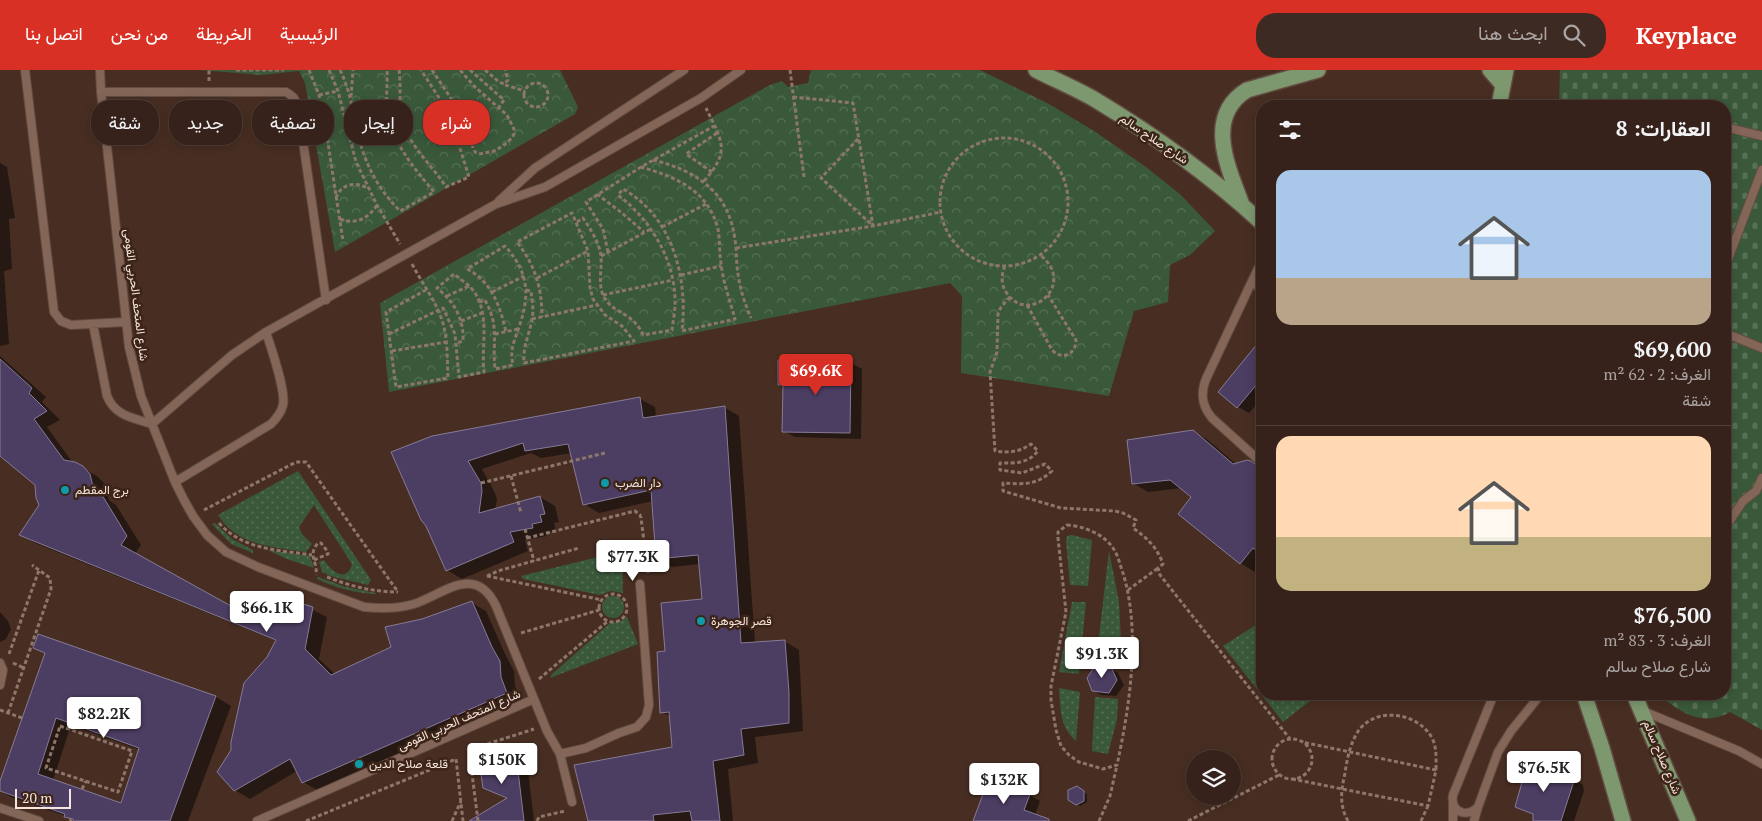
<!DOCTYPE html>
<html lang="ar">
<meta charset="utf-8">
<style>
:root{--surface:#36221a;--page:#3d2a23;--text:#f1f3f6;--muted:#aaa4a2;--line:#503f39;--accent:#d93025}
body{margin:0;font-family:"PT Serif",Vazirmatn,serif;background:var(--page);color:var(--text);direction:rtl;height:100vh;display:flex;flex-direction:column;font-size:19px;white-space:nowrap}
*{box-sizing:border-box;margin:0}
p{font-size:16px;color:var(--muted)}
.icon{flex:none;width:28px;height:28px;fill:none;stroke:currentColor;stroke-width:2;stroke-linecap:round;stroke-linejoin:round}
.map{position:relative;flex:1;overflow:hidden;direction:ltr}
.sheet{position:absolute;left:1256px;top:30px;width:475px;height:600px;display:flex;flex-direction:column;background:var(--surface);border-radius:20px;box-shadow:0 2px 12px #0003,0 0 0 1px var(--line);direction:rtl}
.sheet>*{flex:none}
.hud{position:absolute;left:15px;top:30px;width:475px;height:45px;direction:rtl;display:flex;gap:10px}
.tools{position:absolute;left:1186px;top:680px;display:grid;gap:10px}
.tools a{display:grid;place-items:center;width:55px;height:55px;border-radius:50%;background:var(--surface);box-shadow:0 2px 12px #0003,0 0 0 1px var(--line);font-size:25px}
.scale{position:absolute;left:15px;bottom:12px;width:56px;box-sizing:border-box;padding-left:5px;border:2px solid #f6e5dc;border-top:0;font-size:14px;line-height:18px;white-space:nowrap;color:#f6e5dc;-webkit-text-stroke:4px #3d2418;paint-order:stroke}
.price{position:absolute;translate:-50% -42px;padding:0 11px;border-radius:5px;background:#fff;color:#222;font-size:16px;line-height:32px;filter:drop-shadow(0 1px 2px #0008)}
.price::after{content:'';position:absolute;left:50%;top:30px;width:15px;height:11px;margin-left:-8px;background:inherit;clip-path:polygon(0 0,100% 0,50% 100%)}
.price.active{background:var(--accent);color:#fff}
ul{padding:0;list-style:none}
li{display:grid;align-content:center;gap:10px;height:265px;padding:0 20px}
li+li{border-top:1px solid var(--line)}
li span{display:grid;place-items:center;height:155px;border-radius:15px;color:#555}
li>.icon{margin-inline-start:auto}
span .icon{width:90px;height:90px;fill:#fffc;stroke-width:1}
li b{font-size:21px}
h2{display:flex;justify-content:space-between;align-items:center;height:60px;padding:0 20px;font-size:21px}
.tag{padding:0 18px;border-radius:20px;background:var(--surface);box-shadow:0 2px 12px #0003,0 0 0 1px var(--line);font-size:18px;line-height:45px}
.tag.active{background:var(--accent);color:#fff}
header{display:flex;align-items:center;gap:30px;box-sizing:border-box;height:70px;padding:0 25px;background:var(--accent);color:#fff}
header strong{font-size:24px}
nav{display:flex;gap:28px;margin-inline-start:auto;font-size:18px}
.search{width:350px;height:45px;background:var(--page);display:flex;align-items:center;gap:12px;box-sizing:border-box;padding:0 18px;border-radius:20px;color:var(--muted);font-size:19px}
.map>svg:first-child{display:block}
.grass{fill:url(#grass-dots)}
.cemetery{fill:url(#cemetery-stones)}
.park{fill:url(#park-crowns)}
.shadow{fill:#0007;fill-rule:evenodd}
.building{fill:#4c3d62;stroke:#867b97;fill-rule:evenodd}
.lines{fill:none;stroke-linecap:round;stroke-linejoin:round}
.lane-casing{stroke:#624c41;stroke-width:10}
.primary-casing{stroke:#624c41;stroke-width:18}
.path{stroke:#8d766b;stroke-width:3;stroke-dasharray:4 2.5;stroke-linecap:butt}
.lane{stroke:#846658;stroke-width:8}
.primary{stroke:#7d986f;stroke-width:15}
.culture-dot{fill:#0f9aa8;stroke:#3d2418;stroke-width:2}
.labels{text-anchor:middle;stroke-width:5;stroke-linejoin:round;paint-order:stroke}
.street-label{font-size:12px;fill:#f6e5dc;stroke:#3d2418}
.poi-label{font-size:12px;fill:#f6e5dc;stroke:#3d2418;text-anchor:start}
</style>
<header>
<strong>Keyplace</strong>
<div class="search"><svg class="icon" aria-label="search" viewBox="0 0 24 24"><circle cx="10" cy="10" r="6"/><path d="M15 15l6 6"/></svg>ابحث هنا</div>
<nav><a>الرئيسية</a><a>الخريطة</a><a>من نحن</a><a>اتصل بنا</a></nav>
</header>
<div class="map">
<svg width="1762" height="751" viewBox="0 0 1762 751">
<defs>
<pattern id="grass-dots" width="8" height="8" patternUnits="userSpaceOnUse" patternTransform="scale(1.25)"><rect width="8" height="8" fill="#3a593a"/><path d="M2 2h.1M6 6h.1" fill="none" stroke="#577156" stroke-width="1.8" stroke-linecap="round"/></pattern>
<pattern id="cemetery-stones" width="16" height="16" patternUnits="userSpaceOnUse" patternTransform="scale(1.25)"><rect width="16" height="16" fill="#3a593a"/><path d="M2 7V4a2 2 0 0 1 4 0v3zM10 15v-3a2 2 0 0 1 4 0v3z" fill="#577156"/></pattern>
<pattern id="park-crowns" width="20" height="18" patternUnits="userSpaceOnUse" patternTransform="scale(1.25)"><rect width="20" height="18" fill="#3a593a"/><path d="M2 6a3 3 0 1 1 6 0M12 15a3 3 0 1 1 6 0" fill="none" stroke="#577156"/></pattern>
</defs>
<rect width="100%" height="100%" fill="#482e22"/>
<path class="grass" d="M 298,401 L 371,510 L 368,515 L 330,506 L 322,502 L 319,492 L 324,490 C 331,501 347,514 352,494 L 314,435 L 299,457 L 302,464 L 312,474 L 306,482 C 274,477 237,476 218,445 Z
M 215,453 L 232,469 L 253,480 L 253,483 L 231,474 L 212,454 Z
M 1072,465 L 1092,470 L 1088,516 L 1070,515 L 1066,471 L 1067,466 Z
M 268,480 L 310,486 L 314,498 L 287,489 Z
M 622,481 L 623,523 L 611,521 L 600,525 L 523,509 L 521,506 Z
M 1109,481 L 1119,532 L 1122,593 L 1096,592 Z
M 318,507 L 346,517 L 376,523 L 376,524 C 355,523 336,518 317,509 Z
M602 537a11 11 0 1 1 22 0a11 11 0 1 1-22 0Z
M 1072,532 L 1086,532 L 1079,604 L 1059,602 Z
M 627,547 L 638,574 L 550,608 L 551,605 L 610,553 L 619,552 Z
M 1262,551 L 1262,624 L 1306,624 L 1310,631 L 1283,652 L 1223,576 Z
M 1059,618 L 1080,622 L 1076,671 C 1059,656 1061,639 1059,618 Z
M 1095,627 L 1118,629 L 1117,649 L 1108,684 L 1092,681 Z"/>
<path class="cemetery" d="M 1560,0 L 1762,0 L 1762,660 L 1730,642 C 1700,658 1680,641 1657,624 L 1725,624 L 1725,36 L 1559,36 Z"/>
<path class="park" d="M 199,0 L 560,0 L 578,37 L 575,44 L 335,182 L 305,13 L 299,1 L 261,5 Z
M 811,0 L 980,0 L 1049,34 L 1094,61 L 1146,97 L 1181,125 L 1215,161 L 1190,185 L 1170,195 L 1168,232 L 1134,241 L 1109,326 L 961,303 L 962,226 L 950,213 L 389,322 L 380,233 L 770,15 L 782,11 L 788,17 L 808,13 Z"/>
<path class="shadow" d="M 0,93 L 7,97 L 15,148 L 9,149 L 12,199 L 4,201 L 9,274 L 0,276 Z
M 1262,270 L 1262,328 L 1249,343 L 1238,337 L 1220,321 Z
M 0,286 L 46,327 L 42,332 L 60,350 L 47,357 L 73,393 L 97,406 L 104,413 L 109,430 L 116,435 L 141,475 L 135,484 L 231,538 L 281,554 L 295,550 L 301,534 L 327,547 L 319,589 L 335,604 L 393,578 L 423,550 L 472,533 L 486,541 L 506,586 L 514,601 L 515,616 L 521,631 L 317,720 L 303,712 L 297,701 L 250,729 L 235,720 L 233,681 L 268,588 L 277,571 L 35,473 L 21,465 L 41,435 L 36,414 L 0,385 Z
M 851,293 L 862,299 L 861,369 L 795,367 L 783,361 L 784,317 L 779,315 Z
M 640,329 L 655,337 L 656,347 L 724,337 L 739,346 L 755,573 L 784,571 L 799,580 L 803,661 L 755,667 L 758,693 L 728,699 L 733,751 L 589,751 L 673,678 L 671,647 L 662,642 L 667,582 L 704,530 L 700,494 L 672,497 L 658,488 L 653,431 L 599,443 L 584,434 L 572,383 L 541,388 L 531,383 L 482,399 L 495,423 L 497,430 L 495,440 L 540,427 L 555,436 L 559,452 L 554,453 L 556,460 L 546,463 L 547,466 L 525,470 L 528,481 L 462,509 L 447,500 L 393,383 Z
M 1193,361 L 1208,370 L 1236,394 L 1251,392 L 1262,399 L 1262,493 L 1255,502 L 1240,493 L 1193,427 L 1182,418 L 1148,422 L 1133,413 Z
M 0,542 L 8,551 L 11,559 L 6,569 L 0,572 Z
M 39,565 L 216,627 L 231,636 L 188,751 L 73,751 L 66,746 L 13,728 L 0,721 L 0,715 L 46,584 L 35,577 ZM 71,655 L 140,680 L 122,734 L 53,710 Z
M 1110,598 L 1118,603 L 1124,615 L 1116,626 L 1101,625 L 1093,620 Z
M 515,677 L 526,684 L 534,751 L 487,751 L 508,729 L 484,717 Z
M 1572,708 L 1583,715 L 1584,721 L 1574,751 L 1535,751 L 1535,745 L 1517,737 Z
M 1076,718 L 1087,724 L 1087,732 L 1080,736 L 1069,729 Z
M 1029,725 L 1040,731 L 1035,745 L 1050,751 L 974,751 Z"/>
<path class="building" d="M 1262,268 L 1262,308 L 1237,338 L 1218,322 Z
M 0,289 L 32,318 L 29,323 L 47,341 L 34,349 L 64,390 L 75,392 L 83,396 L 90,404 L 94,421 L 102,425 L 127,466 L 121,475 L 231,536 L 237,528 L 281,553 L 287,549 L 294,549 L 300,533 L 313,537 L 305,579 L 331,605 L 391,577 L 385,557 L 422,549 L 472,531 L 492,577 L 500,591 L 501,607 L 507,623 L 302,713 L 290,689 L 234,721 L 217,702 L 231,680 L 231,672 L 244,613 L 267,587 L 276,570 L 19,465 L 39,435 L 36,428 L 35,415 L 0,386 Z
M 778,290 L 851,292 L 850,363 L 782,362 L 783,315 L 778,315 Z
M 640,327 L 643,348 L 725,336 L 741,573 L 785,570 L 789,622 L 789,653 L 741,659 L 744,685 L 713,691 L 720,751 L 692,751 L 690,741 L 653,745 L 654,751 L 588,751 L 574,695 L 672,677 L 669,642 L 660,643 L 657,582 L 665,581 L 661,533 L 702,529 L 698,485 L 656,489 L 651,420 L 583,435 L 568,374 L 525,381 L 523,373 L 468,391 L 481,413 L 482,421 L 479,443 L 540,426 L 545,444 L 540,445 L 542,452 L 532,454 L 533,458 L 510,462 L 514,472 L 446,501 L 426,456 L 421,450 L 391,382 L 432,366 Z
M 1193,360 L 1233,394 L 1247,390 L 1251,391 L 1259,397 L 1262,398 L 1262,485 L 1253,478 L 1240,494 L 1178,444 L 1191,427 L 1170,410 L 1132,414 L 1127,370 Z
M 38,564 L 216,626 L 170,751 L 73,751 L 73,749 L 64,747 L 65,744 L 0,721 L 0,711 L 45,583 L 33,578 ZM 56,648 L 139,678 L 121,733 L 38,704 Z
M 1095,596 L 1111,597 L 1117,610 L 1109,623 L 1092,621 L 1087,608 Z
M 515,676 L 524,751 L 469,751 L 507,728 L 483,718 L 478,685 L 495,679 Z
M 1528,691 L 1572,707 L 1573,714 L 1561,751 L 1533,751 L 1533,744 L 1515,737 Z
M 989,708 L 1030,724 L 1024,740 L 1049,749 L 1049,751 L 973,751 Z
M 1077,716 L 1084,721 L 1084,731 L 1076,735 L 1068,730 L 1068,720 Z"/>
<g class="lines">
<g class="lane-casing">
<path id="lane" d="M 25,0 L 54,242 L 61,251 L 71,255 L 125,252
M 100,0 L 101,22 L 129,277 L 141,326 L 175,412 L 184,430 L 193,446 L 207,465 L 226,482 L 258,497 L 364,537 C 382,539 397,539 414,534 C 444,524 475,493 496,536 L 547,661 L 560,684 L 572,732
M 101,22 L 286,22 C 293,26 296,29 298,37 L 326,230
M 1725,57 L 1762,66
M 499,131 L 535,98 L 684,0
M 1262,190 L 1206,309 C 1200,324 1202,336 1212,348 L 1262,393
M 1725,197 L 1762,100
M 1253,212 L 1262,221
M 93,254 L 107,326 C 115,346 133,348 152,354 L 232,285 L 266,262 L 496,134 L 545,117 L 701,28 L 741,0
M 1725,263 L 1762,278
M 175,412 L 271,354 C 277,348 281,343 283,335 C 286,320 271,278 266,262
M 1725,458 L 1743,431 L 1756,421 L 1762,408
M 0,593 L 3,600 L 0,615
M 1494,624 L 1453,725 C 1450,741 1466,749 1478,737 L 1498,682 L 1511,661 L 1541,624
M 1643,641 L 1739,681 L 1762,694
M 560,684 L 586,678 L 619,663 L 637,657 L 646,647 L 649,635 L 640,514
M 1453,734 L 1453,751
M 0,738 L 39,751
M 257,751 L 534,629
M 1474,751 L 1478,737"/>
</g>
<g class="primary-casing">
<path id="primary" d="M 1036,0 C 1055,10 1075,18 1094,29 C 1154,65 1211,106 1262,153
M 1490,0 L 1503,15
M 1499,36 L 1506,0
M 1241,132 C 1227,95 1205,46 1247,20 L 1318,0
M 1584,624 L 1602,678 L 1623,751
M 1634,624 L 1688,751"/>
</g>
<path class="path" d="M 236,0 L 284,0
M 309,0 L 319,25 L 324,47 L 343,171
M 329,0 L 338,21 L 356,92 L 377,135 L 400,174
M 340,0 C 353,26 354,55 363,82 C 371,105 383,124 400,141 L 434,122 C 414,98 393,74 388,42 C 385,28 388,14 387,0
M 399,0 C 401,14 399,29 401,44 C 406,74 430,92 446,117 L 469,107 L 452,53 L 445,37 L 421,0
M 432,0 L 454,33 L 475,82 L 479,84 L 494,81 L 503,76 L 512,68 L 514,64 L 514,59 L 507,45 L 475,17 L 460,0
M 470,0 L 504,30 L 499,37
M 485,0 L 499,12 L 504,14 L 508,10 L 505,0
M 790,0 L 804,107
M 209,11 L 209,0
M524 25a12 12 0 1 1 24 0a12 12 0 1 1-24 0Z
M 505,15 L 525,21
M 319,25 L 338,21
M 351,27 L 353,0
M 793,27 L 853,33 L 873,156
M 355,48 L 388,42
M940 132a64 64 0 1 1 128 0a64 64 0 1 1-128 0Z
M 858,69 L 821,108 L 872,155
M 653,90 C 697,101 729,122 735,170 C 737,181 736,193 738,204 C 740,219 745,234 751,248
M 712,102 L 686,84 L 717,63
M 704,111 C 731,81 722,71 706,38
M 597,124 L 622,143 L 644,162
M 336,128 C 341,114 355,111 367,118
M 340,149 C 355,155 368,149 377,135
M 577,152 L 583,148 C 591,160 599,172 601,186 C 602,199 598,213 603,225 C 612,245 632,240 643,265 L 672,260 C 673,252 675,242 675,234 C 676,191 651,150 618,125 L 623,119 C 673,147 688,208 682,261 L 735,249 C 730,231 723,212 721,193 C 719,182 720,170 718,159 C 708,120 676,107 641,97
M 662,157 L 706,134
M 736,178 L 873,156 L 941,142
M 608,182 L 603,159 L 586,132 L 641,97 L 714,56
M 601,186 L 651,159
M 412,194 C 422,213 435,230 442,250 C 448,269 447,289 448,308 L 396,317 L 386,242 L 426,220
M 1005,196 C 1001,205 1001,214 1006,222 C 1028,257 1078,214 1040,185
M 681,205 L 721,196
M 537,208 L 588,181
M 526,220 L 531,221 C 532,230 534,240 532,249 C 529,267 523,274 524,293 L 634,271 L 622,256 L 605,245 L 593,229 L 590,218 L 588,181 L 572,143 L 517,172 C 535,195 542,218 542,247
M 492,222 L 524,206
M 603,225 L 673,210
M 447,226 L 469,216
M 1010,227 L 1001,237 L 998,244 L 997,282 L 990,302 L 995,381 C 1010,383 1019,382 1031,374 L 1038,381 C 1027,394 1016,393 1000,393 L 1000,400 L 1022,403 L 1045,394 L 1052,401 C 1035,416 1024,414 1003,413 L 1003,421 L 1061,438 L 1115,441 L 1123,443 L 1136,450 L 1133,458 C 1147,468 1157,477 1163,494 L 1158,498 L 1160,505 L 1290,669
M 479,232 L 485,230 C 500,258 492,270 495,299 L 513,295 C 510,279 513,275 518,260 C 530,226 530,204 505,176 L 467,199 C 492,212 500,236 506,262
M 1027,235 L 1052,280 C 1063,291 1076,284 1076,270 L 1048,225
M 532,249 L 597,235
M 461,251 L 482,243
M 389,264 L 443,238 L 455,264 L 459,307 L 484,302 C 481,276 490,247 475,223 C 470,215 461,210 454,204 L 437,218 C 454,232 464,248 463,271 L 457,273
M 495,264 L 518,259
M 392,281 L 446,272
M 511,406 L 521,443
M 481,413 L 605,383
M 204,440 L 296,392 L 306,392 L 398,522
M 219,453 C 243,480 279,480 312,485
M 1067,455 C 1083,456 1104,464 1113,478 C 1118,485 1120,495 1123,503 C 1141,562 1130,635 1117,695 L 1103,699 L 1079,692 L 1069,685 L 1061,676 L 1056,660 L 1051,630 L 1051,616 L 1066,542 L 1058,468 L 1058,462 Z
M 525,459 L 534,491
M 527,468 L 635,441 L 640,445 L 641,448 L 648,503
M 314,490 L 328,484 L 328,482 L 321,473 L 318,473 C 307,486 318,491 316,505
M 487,506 L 602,530
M 487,506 L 498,501 L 579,478
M 327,507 C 350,516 373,522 398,522
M 1128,520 L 1158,498
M599 538a14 14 0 1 1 28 0a14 14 0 1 1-28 0Z
M 521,563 L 599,540
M 9,584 L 39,500
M 13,593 L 24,598
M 539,609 L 608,551
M 0,640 L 22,648
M 8,643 L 51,519 L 50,508 L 32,495
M 60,656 L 132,681 L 118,722 L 46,698 Z
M1272 689a20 20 0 1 1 40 0a20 20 0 1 1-40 0Z
M 1292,709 L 1428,736 L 1436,700 L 1302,672
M 82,719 L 86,711
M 70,751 L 71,749
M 306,751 L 456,689 L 463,751
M 452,751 L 461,731
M 478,751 L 469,680 L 534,659
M 537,751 L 539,747 L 565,741
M 1099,751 L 1110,726 L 1117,695
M 1188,751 L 1279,705
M 1348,751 C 1339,735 1341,721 1345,703 C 1347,689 1350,675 1357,663 C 1374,635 1420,642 1433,670 C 1437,680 1436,690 1436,700
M 1421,751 L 1428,736"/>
<use href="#lane" class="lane"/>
<use href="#primary" class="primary"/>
</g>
<g class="culture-dot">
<circle cx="605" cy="413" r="5"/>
<circle cx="65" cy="420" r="5"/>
<circle cx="701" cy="551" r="5"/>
<circle cx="359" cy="694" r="5"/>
</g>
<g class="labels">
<g class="street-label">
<text transform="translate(1154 69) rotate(34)" y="4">شارع صلاح سالم</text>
<text transform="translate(136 225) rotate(83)" y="4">شارع المتحف الحربي القومى</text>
<text transform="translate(459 650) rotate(-24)" y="4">شارع المتحف الحربي القومى</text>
<text transform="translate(1662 687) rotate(67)" y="4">شارع صلاح سالم</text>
</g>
<g class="poi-label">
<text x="615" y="417">دار الضرب</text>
<text x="75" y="424">برج المقطم</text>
<text x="711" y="555">قصر الجوهرة</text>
<text x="369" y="698">قلعة صلاح الدين</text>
</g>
</g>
</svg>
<div class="tools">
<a><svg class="icon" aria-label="layers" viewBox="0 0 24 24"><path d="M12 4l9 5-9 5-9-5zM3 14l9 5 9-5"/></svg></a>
</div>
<div class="scale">20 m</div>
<b class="price active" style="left:816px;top:326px">$69.6K</b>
<b class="price" style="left:633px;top:512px">$77.3K</b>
<b class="price" style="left:267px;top:563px">$66.1K</b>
<b class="price" style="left:1102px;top:609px">$91.3K</b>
<b class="price" style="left:104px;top:669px">$82.2K</b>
<b class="price" style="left:502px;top:715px">$150K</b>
<b class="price" style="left:1544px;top:723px">$76.5K</b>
<b class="price" style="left:1004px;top:735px">$132K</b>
<div class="hud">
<a class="tag active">شراء</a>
<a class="tag">إيجار</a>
<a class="tag">تصفية</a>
<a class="tag">جديد</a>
<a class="tag">شقة</a>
</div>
<section class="sheet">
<h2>العقارات: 8<svg class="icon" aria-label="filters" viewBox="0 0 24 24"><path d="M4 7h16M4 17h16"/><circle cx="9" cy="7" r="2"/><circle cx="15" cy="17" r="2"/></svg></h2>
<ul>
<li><span style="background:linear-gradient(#a9c7e8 70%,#b9a48a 0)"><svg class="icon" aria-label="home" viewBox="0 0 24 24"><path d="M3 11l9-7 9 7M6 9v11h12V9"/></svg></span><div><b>$69,600</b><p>الغرف: 2 · 62 m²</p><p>شقة</p></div></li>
<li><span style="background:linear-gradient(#ffd9b3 65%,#c2b280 0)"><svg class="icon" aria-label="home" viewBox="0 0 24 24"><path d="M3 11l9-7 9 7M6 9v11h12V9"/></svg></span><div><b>$76,500</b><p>الغرف: 3 · 83 m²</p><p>شارع صلاح سالم</p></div></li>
</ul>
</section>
</div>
